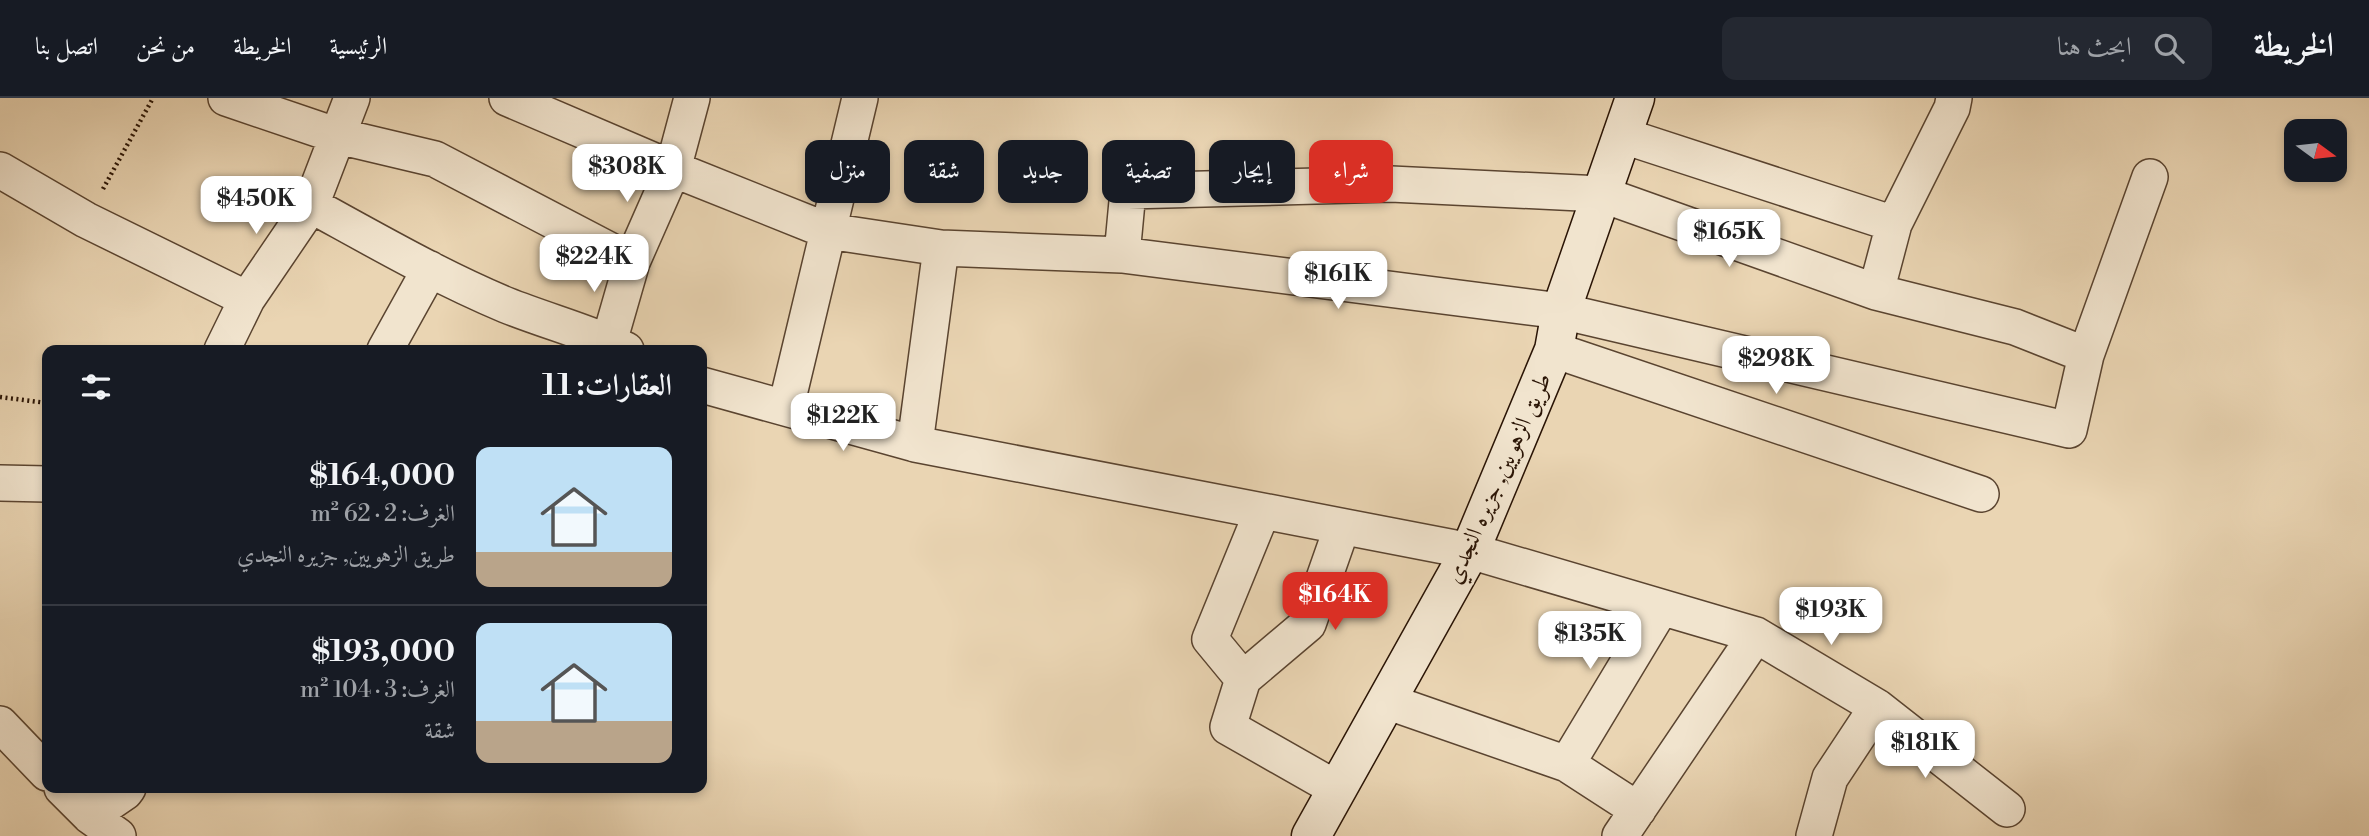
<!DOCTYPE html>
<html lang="ar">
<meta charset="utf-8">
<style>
:root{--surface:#171b24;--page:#242831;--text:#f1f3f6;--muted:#9ea1a6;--line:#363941;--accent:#d93025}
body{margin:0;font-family:"Libre Bodoni",Amiri,serif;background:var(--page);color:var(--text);direction:rtl;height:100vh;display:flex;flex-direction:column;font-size:26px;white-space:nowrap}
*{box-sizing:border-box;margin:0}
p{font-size:23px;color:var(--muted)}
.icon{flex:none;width:38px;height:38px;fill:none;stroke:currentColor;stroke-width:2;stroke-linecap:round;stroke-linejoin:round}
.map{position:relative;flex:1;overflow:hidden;direction:ltr}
.details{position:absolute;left:42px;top:247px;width:665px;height:448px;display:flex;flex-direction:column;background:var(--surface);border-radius:14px;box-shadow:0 4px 10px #0003;direction:rtl}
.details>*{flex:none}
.hud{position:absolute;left:728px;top:42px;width:665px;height:63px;direction:rtl;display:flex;gap:14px}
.needle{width:46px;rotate:105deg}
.fabs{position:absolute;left:2284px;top:21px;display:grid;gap:14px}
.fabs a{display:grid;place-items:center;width:63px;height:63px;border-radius:14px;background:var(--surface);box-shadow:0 4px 10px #0003;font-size:35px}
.price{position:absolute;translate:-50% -60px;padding:0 16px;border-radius:14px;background:#fff;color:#222;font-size:23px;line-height:46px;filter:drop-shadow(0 2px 4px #0008)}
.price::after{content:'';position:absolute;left:50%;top:42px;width:21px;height:16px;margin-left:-10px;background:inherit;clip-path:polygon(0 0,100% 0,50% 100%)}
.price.selected{background:var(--accent);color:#fff}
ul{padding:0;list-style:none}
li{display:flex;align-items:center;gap:21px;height:175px;padding:0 35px}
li+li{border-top:2px solid var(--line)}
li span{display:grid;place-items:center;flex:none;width:196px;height:140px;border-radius:14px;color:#555}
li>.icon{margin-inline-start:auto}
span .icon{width:84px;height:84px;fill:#fffc;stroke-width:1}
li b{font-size:30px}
h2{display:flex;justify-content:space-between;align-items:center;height:84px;padding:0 35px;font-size:30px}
.tag{padding:0 24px;border-radius:14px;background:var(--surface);box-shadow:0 4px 10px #0003;font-size:24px;line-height:63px}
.tag.selected{background:var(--accent);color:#fff}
header{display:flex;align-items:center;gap:42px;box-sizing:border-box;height:98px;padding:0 35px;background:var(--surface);border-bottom:2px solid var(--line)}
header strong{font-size:33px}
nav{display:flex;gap:38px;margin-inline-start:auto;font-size:24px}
.search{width:490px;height:63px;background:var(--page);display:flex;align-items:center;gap:18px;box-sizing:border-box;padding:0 24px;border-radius:14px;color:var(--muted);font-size:26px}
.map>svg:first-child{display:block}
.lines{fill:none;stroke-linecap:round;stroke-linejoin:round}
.street-casing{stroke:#5a4430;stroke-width:38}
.secondary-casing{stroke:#2a1405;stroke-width:41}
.path{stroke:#2a1405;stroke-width:4.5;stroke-dasharray:2 3.5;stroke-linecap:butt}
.street{stroke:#f1e4ce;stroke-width:35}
.secondary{stroke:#f1e4ce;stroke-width:38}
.labels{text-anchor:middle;stroke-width:5;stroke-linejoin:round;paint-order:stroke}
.street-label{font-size:24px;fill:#2a1405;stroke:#f1e4ce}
</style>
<header>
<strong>الخريطة</strong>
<div class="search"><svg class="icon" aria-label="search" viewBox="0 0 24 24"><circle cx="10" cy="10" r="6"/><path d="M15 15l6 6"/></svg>ابحث هنا</div>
<nav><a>الرئيسية</a><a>الخريطة</a><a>من نحن</a><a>اتصل بنا</a></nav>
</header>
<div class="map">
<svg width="2369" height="738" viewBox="0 0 2369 738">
<rect width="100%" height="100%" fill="#ead5b3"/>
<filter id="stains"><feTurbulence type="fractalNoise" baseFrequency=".00286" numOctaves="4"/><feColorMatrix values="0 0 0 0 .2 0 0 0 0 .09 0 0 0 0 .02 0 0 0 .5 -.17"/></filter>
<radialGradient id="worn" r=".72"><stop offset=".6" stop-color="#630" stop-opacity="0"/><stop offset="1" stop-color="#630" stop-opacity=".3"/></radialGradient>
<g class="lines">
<g class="street-casing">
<path id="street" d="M 226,0 L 338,38 L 435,61 L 632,164
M 507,0 L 673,71 L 828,133 L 941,150 L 1122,157 L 1561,213 L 2069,332 L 2086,257 L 2150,79
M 1621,37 L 1894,126
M 0,72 L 86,122 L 247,201
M 311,107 C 375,142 439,179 506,207 C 546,223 588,234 626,252
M 1122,157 L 1128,93 L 1391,86 L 1601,96 L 1876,194 L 2015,229 L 2086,257
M 1876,194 L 1894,126 L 1952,10 L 1954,0
M 609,244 L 632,164 L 673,71 L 692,0
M 222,252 L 247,201 L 311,107 L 352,0
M 385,252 L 430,171
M 1554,252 L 1981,396
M 702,287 L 915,346 L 1470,453 L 1756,537 L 1877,609 L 2007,711
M 786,309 L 860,0
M 915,346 L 941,150
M 0,385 L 47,386
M 1243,581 L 1210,541 L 1262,414
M 1386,603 L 1567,666 L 1638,712
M 0,626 L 47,675
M 1567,666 L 1661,510
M 62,690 L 90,718 L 118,738
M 1337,691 L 1228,629 L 1243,581 L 1308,526 L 1342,429
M 90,718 L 125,694 L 128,690
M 1620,738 L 1756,537
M 1814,738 L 1830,680 L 1877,609"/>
</g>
<g class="secondary-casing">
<path id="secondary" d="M 1311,738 L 1470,453 L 1554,252 L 1561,213 L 1635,0"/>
</g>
<path class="path" d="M 103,91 L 153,0
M 0,299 L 47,305"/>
<use href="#street" class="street"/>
<use href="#secondary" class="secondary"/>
</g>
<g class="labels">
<g class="street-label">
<text transform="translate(1498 380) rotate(-66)" y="8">طريق الزهويين, جزيره النجدي</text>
</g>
</g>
<rect width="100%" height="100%" filter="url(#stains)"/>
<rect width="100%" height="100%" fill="url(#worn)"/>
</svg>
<div class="fabs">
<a><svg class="needle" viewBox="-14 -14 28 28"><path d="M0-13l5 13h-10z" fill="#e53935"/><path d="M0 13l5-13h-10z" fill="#9ea1a6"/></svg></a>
</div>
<b class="price" style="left:627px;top:106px">$308K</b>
<b class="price" style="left:256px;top:138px">$450K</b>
<b class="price" style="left:1729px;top:171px">$165K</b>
<b class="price" style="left:594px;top:196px">$224K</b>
<b class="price" style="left:1338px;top:213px">$161K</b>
<b class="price" style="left:1776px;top:298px">$298K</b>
<b class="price" style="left:843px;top:355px">$122K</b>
<b class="price selected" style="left:1335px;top:534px">$164K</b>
<b class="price" style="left:1831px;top:549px">$193K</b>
<b class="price" style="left:1590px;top:573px">$135K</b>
<b class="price" style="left:1925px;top:682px">$181K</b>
<div class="hud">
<a class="tag selected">شراء</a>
<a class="tag">إيجار</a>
<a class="tag">تصفية</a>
<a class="tag">جديد</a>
<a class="tag">شقة</a>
<a class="tag">منزل</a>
</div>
<section class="details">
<h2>العقارات: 11<svg class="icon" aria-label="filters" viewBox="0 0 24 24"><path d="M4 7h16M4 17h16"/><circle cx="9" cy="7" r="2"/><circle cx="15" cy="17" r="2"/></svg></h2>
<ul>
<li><span style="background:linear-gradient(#bfe0f5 75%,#b9a48a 0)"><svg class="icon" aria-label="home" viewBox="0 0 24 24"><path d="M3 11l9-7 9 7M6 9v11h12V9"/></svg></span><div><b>$164,000</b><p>الغرف: 2 · 62 m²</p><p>طريق الزهويين, جزيره النجدي</p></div></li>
<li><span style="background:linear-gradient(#bfe0f5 70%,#b9a48a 0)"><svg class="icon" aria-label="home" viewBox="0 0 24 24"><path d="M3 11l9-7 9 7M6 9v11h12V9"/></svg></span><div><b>$193,000</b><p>الغرف: 3 · 104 m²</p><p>شقة</p></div></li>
</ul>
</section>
</div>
